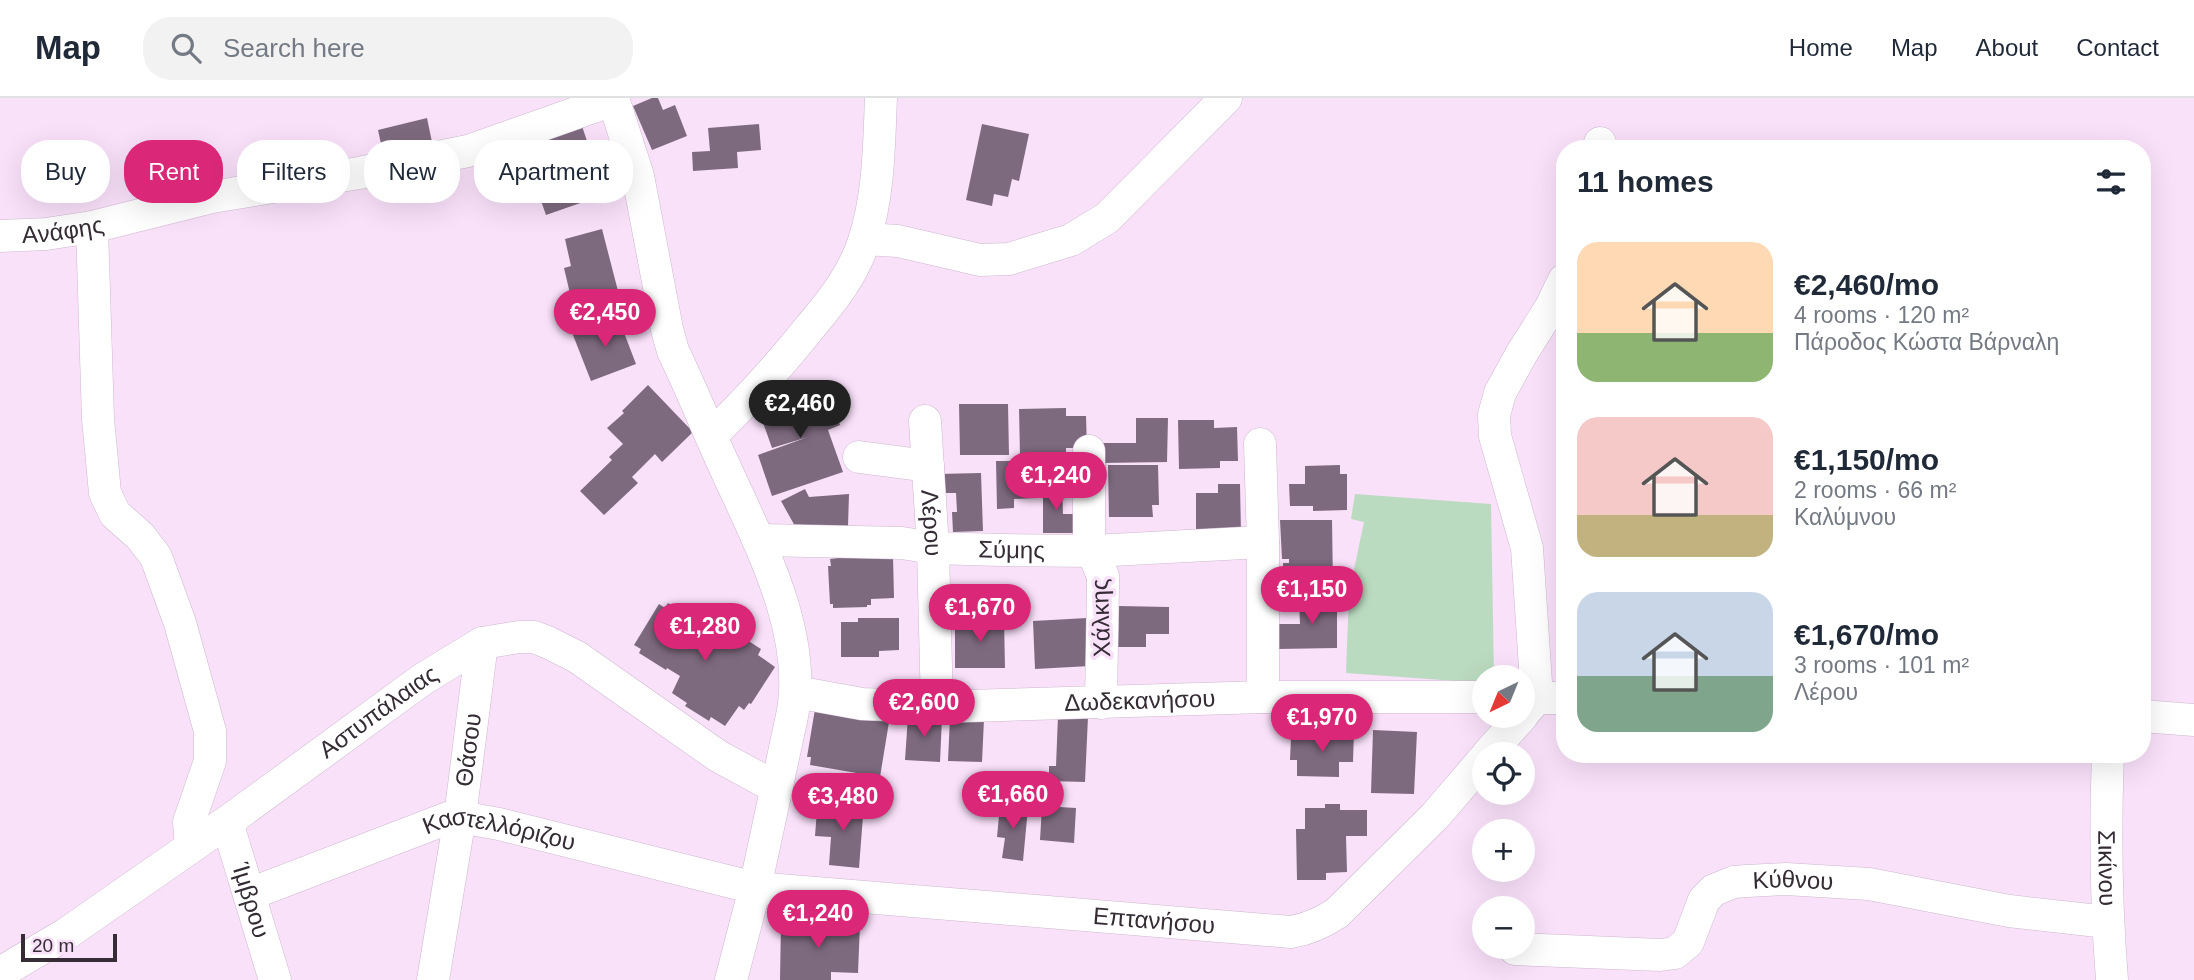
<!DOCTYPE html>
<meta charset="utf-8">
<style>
:root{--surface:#fff;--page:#f2f2f3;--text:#1f2937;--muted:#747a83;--line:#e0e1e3;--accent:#db2777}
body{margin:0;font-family:Helvetica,sans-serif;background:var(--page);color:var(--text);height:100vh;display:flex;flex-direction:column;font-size:26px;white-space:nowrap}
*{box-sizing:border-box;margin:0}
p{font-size:23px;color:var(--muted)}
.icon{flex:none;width:38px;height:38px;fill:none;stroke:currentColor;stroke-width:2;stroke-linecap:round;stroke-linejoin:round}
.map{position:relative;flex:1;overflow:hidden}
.sheet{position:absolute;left:1556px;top:42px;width:595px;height:623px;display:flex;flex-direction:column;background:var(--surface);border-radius:28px;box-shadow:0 7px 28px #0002}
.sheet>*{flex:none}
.guide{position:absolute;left:21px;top:42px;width:665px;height:63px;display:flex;gap:14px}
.needle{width:46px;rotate:223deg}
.fabs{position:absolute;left:1472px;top:567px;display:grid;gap:14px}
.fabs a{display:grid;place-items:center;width:63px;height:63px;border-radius:50%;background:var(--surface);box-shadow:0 7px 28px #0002;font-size:35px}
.scale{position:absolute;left:21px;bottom:18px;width:96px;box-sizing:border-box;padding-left:7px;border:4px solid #352c35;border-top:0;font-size:19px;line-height:24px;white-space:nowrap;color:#352c35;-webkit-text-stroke:5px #f9e1fa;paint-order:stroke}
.price{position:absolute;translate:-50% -60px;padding:0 16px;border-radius:24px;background:var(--accent);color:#fff;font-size:23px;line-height:46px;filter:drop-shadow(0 2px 4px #0008)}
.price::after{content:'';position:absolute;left:50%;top:42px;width:21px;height:16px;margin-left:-10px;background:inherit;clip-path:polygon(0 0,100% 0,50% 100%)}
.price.active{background:#222;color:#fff}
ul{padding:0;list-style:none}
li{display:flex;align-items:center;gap:21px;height:175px;padding:0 21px}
li span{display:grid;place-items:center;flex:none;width:196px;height:140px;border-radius:21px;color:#555}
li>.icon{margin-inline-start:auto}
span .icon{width:84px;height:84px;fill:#fffc;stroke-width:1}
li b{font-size:30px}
h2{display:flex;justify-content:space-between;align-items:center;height:84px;padding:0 21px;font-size:30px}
.tag{padding:0 24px;border-radius:28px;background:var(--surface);box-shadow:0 7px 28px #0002;font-size:24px;line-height:63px}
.tag.active{background:var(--accent);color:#fff}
header{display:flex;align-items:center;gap:42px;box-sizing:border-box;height:98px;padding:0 35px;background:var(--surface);border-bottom:2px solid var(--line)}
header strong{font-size:33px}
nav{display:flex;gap:38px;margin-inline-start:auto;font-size:24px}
.search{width:490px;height:63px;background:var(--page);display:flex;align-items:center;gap:18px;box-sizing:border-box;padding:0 24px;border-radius:28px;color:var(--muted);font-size:26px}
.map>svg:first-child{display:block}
.green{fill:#bbdbc0}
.building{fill:#7e6a7f}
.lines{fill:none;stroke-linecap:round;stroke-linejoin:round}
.street-casing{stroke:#ceb7cf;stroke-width:33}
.street{stroke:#fff;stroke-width:32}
.labels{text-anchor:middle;stroke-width:7;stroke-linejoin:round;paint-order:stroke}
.street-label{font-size:24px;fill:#352c35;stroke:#f9e1fa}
</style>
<header>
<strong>Map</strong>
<div class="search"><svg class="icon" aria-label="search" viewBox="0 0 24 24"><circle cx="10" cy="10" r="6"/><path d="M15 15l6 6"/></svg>Search here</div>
<nav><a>Home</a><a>Map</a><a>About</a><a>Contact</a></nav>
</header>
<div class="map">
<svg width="2194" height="882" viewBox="0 0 2194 882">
<rect width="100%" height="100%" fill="#f9e1fa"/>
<path class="green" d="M 1355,396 L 1491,406 L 1494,579 L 1484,579 L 1484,585 L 1346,575 L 1349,495 L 1364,424 L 1351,421 Z"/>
<path class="building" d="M 652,0 L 658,0 L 663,12 L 675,7 L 687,38 L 652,52 L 633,8 Z
M 427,20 L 432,44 L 383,55 L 378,32 Z
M 581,25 L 589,49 L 594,47 L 609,87 L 586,95 L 589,102 L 546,117 L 534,83 L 540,81 L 526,45 Z
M 759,26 L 761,52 L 737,54 L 738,70 L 693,73 L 692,54 L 710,53 L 708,30 Z
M 982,26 L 1029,36 L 1019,83 L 1012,81 L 1008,99 L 994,96 L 992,108 L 966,102 Z
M 602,131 L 618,193 L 572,204 L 564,170 L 571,168 L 565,141 Z
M 618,219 L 636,266 L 591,283 L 573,237 Z
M 648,287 L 693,334 L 662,364 L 655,356 L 632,379 L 638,385 L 604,417 L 580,393 L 612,362 L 609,359 L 623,346 L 607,330 L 624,315 L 622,313 Z
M 827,288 L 840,327 L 828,332 L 843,374 L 772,398 L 758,357 L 808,339 L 772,350 L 761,319 L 773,316 L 768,300 L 793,292 L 795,296 L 804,293 L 805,295 Z
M 959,306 L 1008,306 L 1009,357 L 960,357 Z
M 1066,310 L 1066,318 L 1086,318 L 1087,350 L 1066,350 L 1066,357 L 1020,357 L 1019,311 Z
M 1136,320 L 1168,320 L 1167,364 L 1100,365 L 1099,345 L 1136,345 Z
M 1178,322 L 1214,322 L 1214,330 L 1237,329 L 1238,363 L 1220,363 L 1220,370 L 1179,371 Z
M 996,363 L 1036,363 L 1036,400 L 1014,401 L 1014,410 L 997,411 Z
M 1108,367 L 1158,367 L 1159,407 L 1152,407 L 1153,419 L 1109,419 Z
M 1340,367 L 1340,376 L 1347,376 L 1347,412 L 1313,413 L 1313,408 L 1290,408 L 1289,386 L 1305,386 L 1305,368 Z
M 981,375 L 983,433 L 953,434 L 952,414 L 957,414 L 956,395 L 939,395 L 938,376 Z
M 1218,386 L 1240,386 L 1241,435 L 1196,435 L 1196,395 L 1218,395 Z
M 1043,387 L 1062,387 L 1063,416 L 1075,416 L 1075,435 L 1043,435 Z
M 805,391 L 809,399 L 849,396 L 848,428 L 796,430 L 781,403 Z
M 1280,422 L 1332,422 L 1333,488 L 1321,488 L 1321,494 L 1284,494 L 1283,465 L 1289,465 L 1289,461 L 1282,461 Z
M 839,458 L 893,458 L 894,500 L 871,501 L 871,507 L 867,507 L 867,509 L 833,510 L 833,506 L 830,506 L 828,468 L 831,468 L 830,461 L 838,460 Z
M 1299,499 L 1337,499 L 1337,550 L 1278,551 L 1278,526 L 1300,526 Z
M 668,505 L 699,524 L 696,529 L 699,532 L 705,523 L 722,534 L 725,528 L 761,551 L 758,557 L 775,569 L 751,606 L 749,605 L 744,612 L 739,608 L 725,628 L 711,619 L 709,623 L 685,608 L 687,605 L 672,595 L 680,578 L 667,570 L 666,572 L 639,555 L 641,551 L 634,547 L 659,506 L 665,510 Z
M 1119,508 L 1169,509 L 1169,536 L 1146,536 L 1146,549 L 1113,549 L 1113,518 L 1118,519 Z
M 858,520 L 899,520 L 899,552 L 879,553 L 879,559 L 841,559 L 841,524 L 858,524 Z
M 1087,520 L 1090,568 L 1035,571 L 1033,523 Z
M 955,521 L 1004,521 L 1005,570 L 955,570 Z
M 815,611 L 889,624 L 880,679 L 810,667 L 811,659 L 807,659 Z
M 908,618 L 942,620 L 940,664 L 905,662 Z
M 1058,618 L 1088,619 L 1085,684 L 1049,683 L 1049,668 L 1056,668 Z
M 950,619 L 984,621 L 982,664 L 948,663 Z
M 1333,632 L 1354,633 L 1353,664 L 1339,664 L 1339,679 L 1297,678 L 1297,662 L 1290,662 L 1291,639 L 1333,640 Z
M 1373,632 L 1417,634 L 1414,696 L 1371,695 Z
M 838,703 L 864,705 L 859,770 L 829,767 L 831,739 L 815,738 L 817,712 L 837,714 Z
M 1325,706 L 1340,706 L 1340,712 L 1367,712 L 1367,738 L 1346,738 L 1347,774 L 1326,775 L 1326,782 L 1297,782 L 1296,731 L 1305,731 L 1305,710 L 1325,710 Z
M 1000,707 L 1028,710 L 1023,763 L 1002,760 L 1005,740 L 997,739 Z
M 1042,708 L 1076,710 L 1074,745 L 1040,742 Z
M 781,823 L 860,826 L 858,875 L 831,874 L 831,882 L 780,882 Z"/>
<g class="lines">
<g class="street-casing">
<g id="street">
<path d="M 613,0 L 638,78 L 667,231 L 673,253 C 691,290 706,328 723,365 C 757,441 809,534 792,618 L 755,790 L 731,882"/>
<path d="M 1598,51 L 1600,45"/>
<path d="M 92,129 L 98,321 L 105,395 L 115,416 L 140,438 L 156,459 L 180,525 L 210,633 L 210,663 L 189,724 L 191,748"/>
<path id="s1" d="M 0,138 L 46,136 L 92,129 L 212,99 L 359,75 L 468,53 L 613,2"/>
<path d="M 865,141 L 898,143 L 980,162 L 1009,161 L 1071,142 L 1107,120 L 1226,0"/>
<path id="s2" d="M 925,323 L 933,450 L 937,609"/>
<path d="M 711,338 C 747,303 780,267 811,228 C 833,202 854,175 864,143 C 879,97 879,47 881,0"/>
<path d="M 1260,346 L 1263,444 L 1263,599"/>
<path d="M 1089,353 L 1089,445 L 1103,478 L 1103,487 L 1101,605"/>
<path d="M 859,359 L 928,368"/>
<path id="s3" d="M 758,442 L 902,445 L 933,450 L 1001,452 L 1093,453 L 1263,444"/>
<path id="s4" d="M 796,594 L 862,606 L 937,609 L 1263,599 L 1484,599"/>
<path d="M 1522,600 L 1564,600"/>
<path d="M 1522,617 L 1537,600 L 1527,450 L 1495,338 L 1494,317 L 1500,295 L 1522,255 L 1551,209 L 1564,182"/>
<path d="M 2142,618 L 2194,622"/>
<path d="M 1488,656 L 1522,618"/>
<path id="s5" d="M 2108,656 C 2105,732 2106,807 2112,882"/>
<path id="s6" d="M 227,724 L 275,882"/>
<path id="s7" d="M 250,796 L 448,720 L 460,719 L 499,726 L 755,790 L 1291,834 C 1309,831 1322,825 1337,815 L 1435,718 L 1484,661"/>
<path id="s8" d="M 1515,851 L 1660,857 L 1675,855 L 1688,844 L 1704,802 L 1714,792 L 1734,784 L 1747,783 L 1786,781 L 1869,786 L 2009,813 L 2107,824"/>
<path id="s9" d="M 0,875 L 66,836 L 227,724 L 423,581 L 482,545 L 519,539 L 534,539 L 547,544 L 577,559 L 718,658 L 775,689"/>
<path id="s10" d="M 433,882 L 460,719 L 482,545"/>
</g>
</g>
<use href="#street" class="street"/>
</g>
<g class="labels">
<g class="street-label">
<text dy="8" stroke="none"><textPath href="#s1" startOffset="63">Ανάφης</textPath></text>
<text dy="8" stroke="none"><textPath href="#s2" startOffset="102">Λέρου</textPath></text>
<text dy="8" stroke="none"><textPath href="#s3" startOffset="254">Σύμης</textPath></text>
<text transform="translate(1101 520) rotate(-92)" y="8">Χάλκης</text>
<text dy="8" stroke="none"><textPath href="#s4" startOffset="345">Δωδεκανήσου</textPath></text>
<text dy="8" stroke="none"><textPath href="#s9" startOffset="460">Αστυπάλαιας</textPath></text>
<text dy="8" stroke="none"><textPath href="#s10" startOffset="233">Θάσου</textPath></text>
<text dy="8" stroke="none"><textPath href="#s7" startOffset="264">Καστελλόριζου</textPath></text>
<text dy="8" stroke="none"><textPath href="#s5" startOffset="114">Σικίνου</textPath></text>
<text dy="8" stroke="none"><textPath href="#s8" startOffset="317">Κύθνου</textPath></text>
<text dy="8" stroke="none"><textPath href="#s6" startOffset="82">Ίμβρου</textPath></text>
<text dy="8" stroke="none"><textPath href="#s7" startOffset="928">Επτανήσου</textPath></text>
</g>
</g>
</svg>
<div class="fabs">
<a><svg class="needle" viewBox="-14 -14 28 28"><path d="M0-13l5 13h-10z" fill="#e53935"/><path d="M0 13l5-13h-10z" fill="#747a83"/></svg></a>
<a><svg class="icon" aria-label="locate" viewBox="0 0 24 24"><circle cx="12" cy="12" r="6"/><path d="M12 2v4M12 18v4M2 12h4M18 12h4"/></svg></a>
<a>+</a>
<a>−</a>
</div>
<div class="scale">20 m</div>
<b class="price" style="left:605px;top:251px">€2,450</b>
<b class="price active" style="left:800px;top:342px">€2,460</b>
<b class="price" style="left:1056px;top:414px">€1,240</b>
<b class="price" style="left:1312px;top:528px">€1,150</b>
<b class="price" style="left:980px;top:546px">€1,670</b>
<b class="price" style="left:705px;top:565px">€1,280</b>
<b class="price" style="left:924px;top:641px">€2,600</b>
<b class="price" style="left:1322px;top:656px">€1,970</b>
<b class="price" style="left:1013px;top:733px">€1,660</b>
<b class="price" style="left:843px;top:735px">€3,480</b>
<b class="price" style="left:818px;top:852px">€1,240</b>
<div class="guide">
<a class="tag">Buy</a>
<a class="tag active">Rent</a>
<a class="tag">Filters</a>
<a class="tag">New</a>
<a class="tag">Apartment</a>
</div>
<section class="sheet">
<h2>11 homes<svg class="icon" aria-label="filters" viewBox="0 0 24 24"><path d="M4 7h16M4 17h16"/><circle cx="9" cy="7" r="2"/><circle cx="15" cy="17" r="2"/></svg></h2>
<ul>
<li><span style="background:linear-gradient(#ffd9b3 65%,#8fb573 0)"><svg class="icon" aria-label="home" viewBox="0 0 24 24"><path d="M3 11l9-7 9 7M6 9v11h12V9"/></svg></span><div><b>€2,460/mo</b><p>4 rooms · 120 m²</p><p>Πάροδος Κώστα Βάρναλη</p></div></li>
<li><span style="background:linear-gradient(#f6c9c9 70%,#c2b280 0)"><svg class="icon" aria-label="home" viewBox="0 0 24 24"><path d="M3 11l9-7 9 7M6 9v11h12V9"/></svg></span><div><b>€1,150/mo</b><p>2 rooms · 66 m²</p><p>Καλύμνου</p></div></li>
<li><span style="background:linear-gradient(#c9d6e8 60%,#7fa58c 0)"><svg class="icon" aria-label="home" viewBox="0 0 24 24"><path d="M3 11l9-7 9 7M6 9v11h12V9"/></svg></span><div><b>€1,670/mo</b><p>3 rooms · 101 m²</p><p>Λέρου</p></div></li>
</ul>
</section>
</div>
